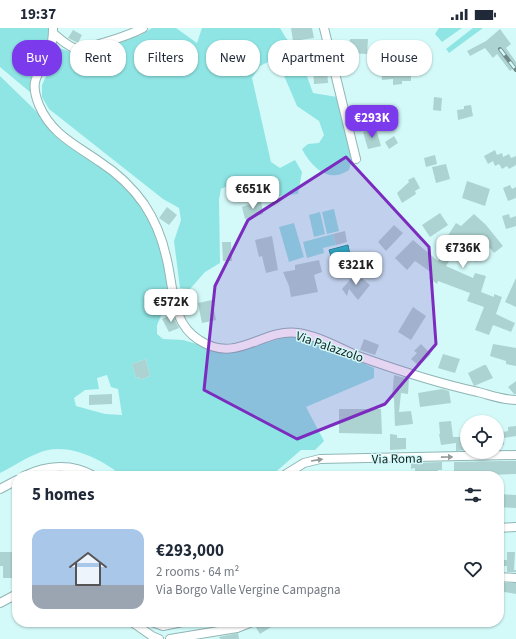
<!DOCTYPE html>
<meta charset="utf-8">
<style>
:root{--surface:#fff;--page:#f2f2f3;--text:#1f2937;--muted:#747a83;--line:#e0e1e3;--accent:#7c3aed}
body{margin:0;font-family:"Source Sans 3",sans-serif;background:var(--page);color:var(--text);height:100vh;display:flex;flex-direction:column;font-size:15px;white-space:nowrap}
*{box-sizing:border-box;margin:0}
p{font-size:13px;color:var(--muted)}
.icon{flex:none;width:22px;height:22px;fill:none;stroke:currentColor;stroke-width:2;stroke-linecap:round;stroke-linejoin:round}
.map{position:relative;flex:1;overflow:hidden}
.side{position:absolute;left:12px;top:443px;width:492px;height:156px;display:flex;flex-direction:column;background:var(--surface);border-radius:16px;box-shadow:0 1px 3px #0004}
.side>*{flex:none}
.guide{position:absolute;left:12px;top:12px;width:492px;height:36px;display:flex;gap:8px}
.fabs{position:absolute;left:460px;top:387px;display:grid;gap:8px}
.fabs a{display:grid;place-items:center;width:44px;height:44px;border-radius:50%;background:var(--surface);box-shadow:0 1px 3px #0004;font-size:20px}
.price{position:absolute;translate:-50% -34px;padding:0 9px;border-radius:8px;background:#fff;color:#222;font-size:13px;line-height:26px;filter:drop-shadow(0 1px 2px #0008)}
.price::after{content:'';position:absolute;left:50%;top:24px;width:12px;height:9px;margin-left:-6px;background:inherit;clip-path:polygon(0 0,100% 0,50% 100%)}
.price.on{background:var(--accent);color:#fff}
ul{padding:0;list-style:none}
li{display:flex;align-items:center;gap:12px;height:100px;padding:0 20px}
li+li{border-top:1px solid var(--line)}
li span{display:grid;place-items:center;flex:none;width:112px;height:80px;border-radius:12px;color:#555}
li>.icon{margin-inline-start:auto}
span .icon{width:48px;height:48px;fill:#fffc;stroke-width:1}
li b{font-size:17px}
h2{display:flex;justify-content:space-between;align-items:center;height:48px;padding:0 20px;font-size:17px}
.chip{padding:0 14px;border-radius:16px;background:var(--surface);box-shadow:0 1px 3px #0004;font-size:14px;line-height:36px}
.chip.on{background:var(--accent);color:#fff}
.status{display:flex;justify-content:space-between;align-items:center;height:28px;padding:0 20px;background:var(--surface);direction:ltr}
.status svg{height:11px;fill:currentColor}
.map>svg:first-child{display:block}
.green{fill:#8fe5e4;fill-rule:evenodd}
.water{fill:#1ec4c4;stroke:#1a9292}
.building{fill:#acd3d1}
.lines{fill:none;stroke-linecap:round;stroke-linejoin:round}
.minor-casing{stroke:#90b6b5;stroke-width:10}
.minor{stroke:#fff;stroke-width:8}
.rail-casing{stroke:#6f8989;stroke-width:4}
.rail{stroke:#d3faf9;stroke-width:2.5;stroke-dasharray:8;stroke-linecap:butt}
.oneway{fill:#939a9a}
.marked{fill:#7b2cbf;fill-opacity:0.2;stroke:#7b2cbf;stroke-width:3;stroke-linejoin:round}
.labels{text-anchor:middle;stroke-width:3;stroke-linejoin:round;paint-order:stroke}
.street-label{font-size:13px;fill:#101f1f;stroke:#d3faf9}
</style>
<div class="status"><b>19:37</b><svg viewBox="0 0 49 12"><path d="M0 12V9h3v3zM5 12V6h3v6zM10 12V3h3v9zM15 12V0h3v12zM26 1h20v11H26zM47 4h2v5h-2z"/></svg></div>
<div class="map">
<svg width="516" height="611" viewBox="0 0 516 611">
<rect width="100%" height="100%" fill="#d3faf9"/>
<path class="green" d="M 0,0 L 49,0 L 45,27 L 31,50 L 30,64 L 0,39 Z
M 152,0 L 176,0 L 197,15 L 202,0 L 280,0 L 286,10 L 298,23 L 313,65 L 337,69 L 353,129 L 349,142 C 345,144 341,147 337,147 C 322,150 308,133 302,121 L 308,116 L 319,115 L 324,107 L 319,93 L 297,78 L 279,36 L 270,33 L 260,38 L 252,50 L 271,134 L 280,140 L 295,132 L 302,144 L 298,166 L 280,168 L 256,167 L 242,156 L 227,158 L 221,161 L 219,172 L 220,235 L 205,244 L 190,261 L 180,260 L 174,213 L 181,192 L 179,180 L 163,171 L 49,81 L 42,69 L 42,57 L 59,20 L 83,28 L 141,7 Z
M 439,0 L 462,0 L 442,14 L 435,6 Z
M 473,0 L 483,0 L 449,25 L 446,21 Z
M 0,48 L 37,84 L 47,98 L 61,112 L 116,150 L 135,168 L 148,188 L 162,222 L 166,248 L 168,272 L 157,297 L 157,306 L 163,311 L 183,312 L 229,325 L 290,308 L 309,311 L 374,340 L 374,350 L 306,379 L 324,413 L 315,422 L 301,422 L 271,448 L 122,448 C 103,432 73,417 48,422 C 33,425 14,438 0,445 ZM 146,331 L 150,348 L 140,352 L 139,349 L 136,350 L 132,336 ZM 107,347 L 111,359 L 118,361 L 122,387 L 105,386 L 76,378 L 74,370 L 85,362 L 99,361 L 97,350 Z
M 334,181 L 339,203 L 327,206 L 322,184 Z
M 320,184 L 325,206 L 314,209 L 309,187 Z
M 294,195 L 304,229 L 289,234 L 279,199 Z
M 333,206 L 336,217 L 323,220 L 324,225 L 307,230 L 303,214 Z
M 353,229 L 354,233 L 332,240 L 331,235 Z"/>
<path class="water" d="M 348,217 L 350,227 L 339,231 L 336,230 L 332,231 L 329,222 Z"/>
<path class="building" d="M 291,0 L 312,0 L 314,10 L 293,13 Z
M 500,1 L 511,16 L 506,20 L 516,34 L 516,38 L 510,43 L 497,26 L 493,30 L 485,20 L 470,28 L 467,23 L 486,13 Z
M 73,2 L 82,7 L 78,15 L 68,10 Z
M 350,11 L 368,11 L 367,26 L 349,25 Z
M 394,32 L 408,32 L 408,45 L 411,45 L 411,53 L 402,53 L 402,56 L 393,57 L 393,51 L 382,52 L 381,42 L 394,42 Z
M 327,39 L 328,55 L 314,56 L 313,40 Z
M 434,69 L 442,70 L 441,83 L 433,82 Z
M 471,77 L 473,88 L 458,92 L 457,82 L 464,81 L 464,78 Z
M 376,101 L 381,118 L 368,121 L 363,104 Z
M 394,108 L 398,115 L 389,121 L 385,114 Z
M 495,122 L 497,127 L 502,125 L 503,129 L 509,126 L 511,130 L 516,128 L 516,137 L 509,141 L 507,138 L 502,141 L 499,136 L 495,138 L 493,133 L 488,136 L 484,128 Z
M 435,127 L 437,136 L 426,139 L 424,130 Z
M 446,136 L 450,151 L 436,155 L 432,139 Z
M 414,149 L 420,160 L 415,163 L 416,166 L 402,175 L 397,165 L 409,154 L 408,152 Z
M 467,153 L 490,161 L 485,178 L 462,170 Z
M 510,157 L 512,161 L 516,159 L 516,170 L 508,173 L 503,160 Z
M 261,172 L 263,186 L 245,191 L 242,179 Z
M 167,179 L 177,187 L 169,197 L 159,190 Z
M 440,185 L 448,197 L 430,209 L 422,197 Z
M 474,186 L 486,197 L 503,218 L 494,225 L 490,220 L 476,234 L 459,217 L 446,238 L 473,250 L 475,245 L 486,248 L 481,264 L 494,269 L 494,266 L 502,269 L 496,286 L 515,295 L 511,304 L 493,297 L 489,307 L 475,302 L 484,279 L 467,273 L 470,265 L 438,253 L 437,256 L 429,250 L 432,245 L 415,233 L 407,242 L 395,230 L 413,212 L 438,233 L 449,211 L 447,209 L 456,195 L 461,198 Z
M 509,186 L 510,190 L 516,188 L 516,198 L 506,201 L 502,188 Z
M 394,197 L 403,205 L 386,223 L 378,214 Z
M 345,203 L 347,214 L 336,217 L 333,206 Z
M 272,208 L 278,242 L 266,245 L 262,228 L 259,229 L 255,212 Z
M 222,214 L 231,214 L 232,233 L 223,233 Z
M 319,232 L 322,244 L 314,247 L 318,264 L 291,269 L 289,258 L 283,244 L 295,242 L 295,237 Z
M 356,245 L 370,257 L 358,272 L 349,261 L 347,268 L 342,261 Z
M 516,250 L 516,279 L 505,274 Z
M 212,272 L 216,292 L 202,295 L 198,275 Z
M 413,279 L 426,288 L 411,312 L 398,304 Z
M 172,286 L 179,300 L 169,304 L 162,291 Z
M 364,311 L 379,317 L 375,327 L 360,322 Z
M 421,316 L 431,326 L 419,338 L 411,331 L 417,325 L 414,323 Z
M 493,316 L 516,320 L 516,338 L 506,336 L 506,333 L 490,328 Z
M 443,326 L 460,331 L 455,345 L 438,340 Z
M 146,331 L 150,348 L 140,352 L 139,349 L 136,350 L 132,336 Z
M 484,337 L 486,337 L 493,350 L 474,358 L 468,345 Z
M 394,347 L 409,351 L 408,366 L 401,365 L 399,384 L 411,383 L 413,396 L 395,398 L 394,370 L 392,370 Z
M 516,353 L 516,366 L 514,366 L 508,359 Z
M 442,361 L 449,363 L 451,375 L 420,379 L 418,365 Z
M 112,366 L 112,376 L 89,377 L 89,367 Z
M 339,381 L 381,381 L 382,406 L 339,405 Z
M 451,393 L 453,409 L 467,409 L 467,422 L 456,423 L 456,415 L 441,417 L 439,406 L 440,406 L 439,394 Z
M 516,398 L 516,408 L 503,410 L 504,417 L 497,417 L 497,405 L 508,403 L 508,399 Z
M 390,406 L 397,407 L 397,410 L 406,410 L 406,421 L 390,422 Z
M 502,433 L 516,433 L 516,446 L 454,448 L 454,434 Z
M 442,434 L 442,442 L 438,442 L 438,444 L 415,444 L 415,440 L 411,441 L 411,435 Z
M 499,466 L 516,467 L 516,480 L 499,479 Z
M 0,524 L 17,524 L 16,550 L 3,550 L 3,538 L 0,538 Z
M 507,524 L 515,524 L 514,542 L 516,542 L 516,544 L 507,544 L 507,538 L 501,538 L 501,532 L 507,532 Z
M 499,555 L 516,555 L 516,566 L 499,563 Z
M 260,594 L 279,594 L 260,606 L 255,598 Z
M 238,605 L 239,611 L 220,611 L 219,609 Z"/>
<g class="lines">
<g class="minor-casing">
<path id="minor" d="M 53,0 C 53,8 52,17 49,24 C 40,47 28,50 39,77 C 51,106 76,117 100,134 C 117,145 132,159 144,176 C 154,191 162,210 166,228 C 174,257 170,294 199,312 C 237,337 261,300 298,305 C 319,308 339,320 358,328 C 397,342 437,355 478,364 C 490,367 503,372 516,372
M 324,0 L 356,131
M 53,5 C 59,10 66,17 74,20 C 85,23 132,6 143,0
M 24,448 C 47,437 72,435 94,448
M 283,448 L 304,435 L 320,431 L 516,427
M 0,461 L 17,452
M 499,500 L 516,499
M 499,549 L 516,550
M 0,575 L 17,566
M 132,594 L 152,608 L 159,611
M 152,594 L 163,598 L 182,594
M 170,611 L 237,600 L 252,594"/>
</g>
<use href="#minor" class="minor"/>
<g class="rail-casing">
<path id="rail" d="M 500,21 L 516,42"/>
</g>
<use href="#rail" class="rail"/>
</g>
<defs><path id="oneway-solid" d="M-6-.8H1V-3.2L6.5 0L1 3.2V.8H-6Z"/></defs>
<g class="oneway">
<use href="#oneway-solid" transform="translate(447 429) rotate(-1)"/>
<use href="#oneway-solid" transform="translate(317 432) rotate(-9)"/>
</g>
<path class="marked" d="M 346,129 L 429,219 L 436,316 L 385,376 L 297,411 L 204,362 L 215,258 L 248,192 Z"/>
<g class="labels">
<g class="street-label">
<text transform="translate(330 318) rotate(19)" y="5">Via Palazzolo</text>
<text transform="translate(397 430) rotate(-1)" y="5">Via Roma</text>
</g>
</g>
</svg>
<div class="fabs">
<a><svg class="icon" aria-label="locate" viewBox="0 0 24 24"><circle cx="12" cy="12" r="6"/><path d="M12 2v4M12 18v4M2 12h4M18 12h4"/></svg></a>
</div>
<b class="price on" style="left:372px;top:111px">€293K</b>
<b class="price" style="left:253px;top:182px">€651K</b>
<b class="price" style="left:463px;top:241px">€736K</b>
<b class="price" style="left:356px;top:258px">€321K</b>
<b class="price" style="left:171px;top:295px">€572K</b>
<div class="guide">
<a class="chip on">Buy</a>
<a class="chip">Rent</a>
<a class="chip">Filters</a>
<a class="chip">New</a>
<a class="chip">Apartment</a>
<a class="chip">House</a>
</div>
<section class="side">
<h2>5 homes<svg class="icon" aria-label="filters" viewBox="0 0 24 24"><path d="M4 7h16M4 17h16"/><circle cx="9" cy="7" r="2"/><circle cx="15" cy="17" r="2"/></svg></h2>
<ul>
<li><span style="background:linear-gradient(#a9c7e8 70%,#9aa5b1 0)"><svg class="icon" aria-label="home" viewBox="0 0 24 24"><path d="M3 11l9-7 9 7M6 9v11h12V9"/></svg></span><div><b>€293,000</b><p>2 rooms · 64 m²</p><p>Via Borgo Valle Vergine Campagna</p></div><svg class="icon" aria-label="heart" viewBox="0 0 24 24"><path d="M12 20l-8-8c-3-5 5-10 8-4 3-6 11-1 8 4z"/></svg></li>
</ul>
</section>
</div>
